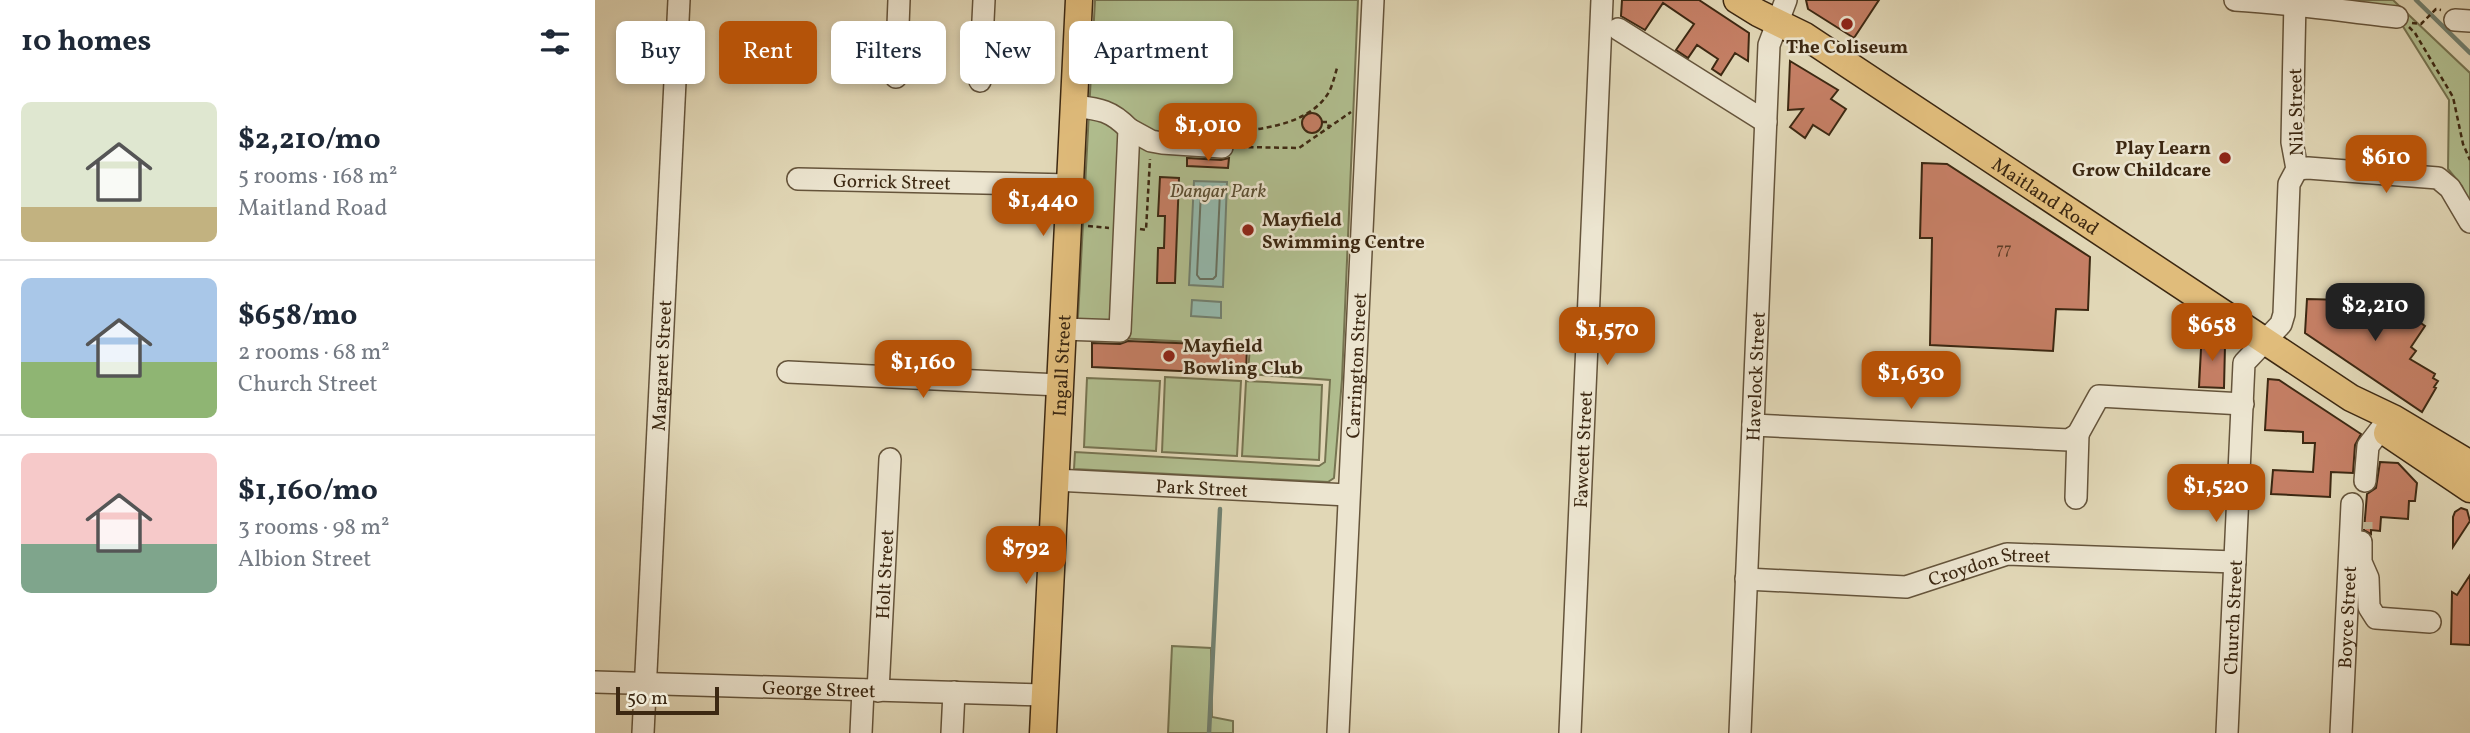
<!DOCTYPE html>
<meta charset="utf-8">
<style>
:root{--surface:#fff;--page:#f6f6f7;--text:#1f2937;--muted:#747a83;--line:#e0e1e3;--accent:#b45309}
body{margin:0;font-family:Vollkorn,serif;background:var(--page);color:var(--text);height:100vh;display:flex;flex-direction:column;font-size:26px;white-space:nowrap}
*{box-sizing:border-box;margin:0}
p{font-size:23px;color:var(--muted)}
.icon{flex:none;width:38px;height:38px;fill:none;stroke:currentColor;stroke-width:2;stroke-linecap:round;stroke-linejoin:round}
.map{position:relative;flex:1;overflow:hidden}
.drawer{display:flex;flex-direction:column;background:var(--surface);width:595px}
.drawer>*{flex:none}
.top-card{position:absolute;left:21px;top:21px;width:665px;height:63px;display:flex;gap:14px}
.scale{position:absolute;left:21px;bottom:18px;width:103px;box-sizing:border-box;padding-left:7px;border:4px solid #3c2812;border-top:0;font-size:19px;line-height:24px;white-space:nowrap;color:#3c2812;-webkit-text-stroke:5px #ece5d0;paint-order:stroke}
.price{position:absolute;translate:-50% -60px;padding:0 16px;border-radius:14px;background:var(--accent);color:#fff;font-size:23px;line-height:46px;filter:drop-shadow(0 2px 4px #0008)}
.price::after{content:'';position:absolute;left:50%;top:42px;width:21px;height:16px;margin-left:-10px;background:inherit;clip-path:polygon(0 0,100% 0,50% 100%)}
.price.current{background:#222;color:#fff}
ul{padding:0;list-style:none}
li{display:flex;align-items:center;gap:21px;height:175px;padding:0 21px}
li+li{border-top:2px solid var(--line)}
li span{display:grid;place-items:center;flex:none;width:196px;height:140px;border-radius:10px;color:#555}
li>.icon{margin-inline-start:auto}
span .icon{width:84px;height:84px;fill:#fffc;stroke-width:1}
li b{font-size:30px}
h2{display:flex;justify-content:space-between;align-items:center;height:84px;padding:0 21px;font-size:30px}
.chip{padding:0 24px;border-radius:10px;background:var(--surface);box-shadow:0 4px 10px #0003;font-size:24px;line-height:63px}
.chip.current{background:var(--accent);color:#fff}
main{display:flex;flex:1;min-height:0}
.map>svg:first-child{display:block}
.green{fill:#b1bf90;stroke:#767451;stroke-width:2}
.water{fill:#94baae;stroke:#718070;stroke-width:2}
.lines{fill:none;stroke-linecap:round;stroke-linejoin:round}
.shore{stroke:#687160;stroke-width:2}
.stream{stroke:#718070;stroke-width:4.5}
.building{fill:#c57f65;stroke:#3c2812;stroke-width:2}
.minor-tunnel{stroke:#c0b495;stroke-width:21;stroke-dasharray:21 10;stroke-linecap:butt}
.minor-casing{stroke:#65543b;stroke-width:24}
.major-casing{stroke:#3c2812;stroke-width:29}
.path{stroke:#3c2812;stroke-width:2.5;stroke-dasharray:5 3.5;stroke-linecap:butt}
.minor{stroke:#ece5d0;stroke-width:21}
.major{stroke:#e0bc7b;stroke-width:26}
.poi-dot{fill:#8f2418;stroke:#ece5d0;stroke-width:2.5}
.labels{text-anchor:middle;stroke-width:5;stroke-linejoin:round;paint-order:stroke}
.number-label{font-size:16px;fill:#5e3e27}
.poi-label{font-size:19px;font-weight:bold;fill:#3c2812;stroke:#ece5d0;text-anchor:start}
.street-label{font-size:19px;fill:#3c2812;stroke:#ece5d0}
.park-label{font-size:19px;font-style:italic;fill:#594e32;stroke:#ece5d0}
</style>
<main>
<section class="drawer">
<h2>10 homes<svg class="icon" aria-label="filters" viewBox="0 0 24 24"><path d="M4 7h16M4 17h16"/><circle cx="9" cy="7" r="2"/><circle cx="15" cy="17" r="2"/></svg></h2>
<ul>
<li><span style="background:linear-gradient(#dfe7d0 75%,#c2b280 0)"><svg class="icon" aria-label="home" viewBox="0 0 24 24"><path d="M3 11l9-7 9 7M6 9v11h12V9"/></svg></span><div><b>$2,210/mo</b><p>5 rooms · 168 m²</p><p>Maitland Road</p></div></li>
<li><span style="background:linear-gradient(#a9c7e8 60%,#8fb573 0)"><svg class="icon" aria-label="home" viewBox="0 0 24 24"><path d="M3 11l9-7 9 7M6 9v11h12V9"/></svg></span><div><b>$658/mo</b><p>2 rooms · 68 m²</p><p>Church Street</p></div></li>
<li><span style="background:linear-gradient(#f6c9c9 65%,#7fa58c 0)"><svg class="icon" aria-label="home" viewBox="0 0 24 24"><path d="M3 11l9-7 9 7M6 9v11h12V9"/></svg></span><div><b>$1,160/mo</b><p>3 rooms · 98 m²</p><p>Albion Street</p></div></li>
</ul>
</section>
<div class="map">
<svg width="1875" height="733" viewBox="0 0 1875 733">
<rect width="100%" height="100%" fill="#e1d7b6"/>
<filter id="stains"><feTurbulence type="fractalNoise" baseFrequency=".00286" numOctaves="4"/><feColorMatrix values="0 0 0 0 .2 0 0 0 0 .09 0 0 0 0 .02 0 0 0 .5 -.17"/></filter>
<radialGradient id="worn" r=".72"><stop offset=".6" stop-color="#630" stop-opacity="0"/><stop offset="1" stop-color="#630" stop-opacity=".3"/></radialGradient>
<path class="green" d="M 500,0 L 763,0 L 747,379 L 739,478 L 733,482 L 479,469 L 480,452 L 724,466 L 730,462 L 735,380 L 653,374 L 655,345 L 482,336 Z
M 1714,0 L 1798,0 L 1875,73 L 1875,204 L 1867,186 L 1853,169 L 1854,100 L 1802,17 Z
M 570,377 L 646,381 L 642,456 L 567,452 Z
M 492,378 L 565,381 L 561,451 L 489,447 Z
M 651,381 L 727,385 L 724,460 L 647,456 Z
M 577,646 L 616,648 L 617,717 L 638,721 L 638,733 L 573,733 Z"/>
<path class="water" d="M 599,181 L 632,182 L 628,287 L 594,285 Z
M 597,300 L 626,302 L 626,318 L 596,316 Z"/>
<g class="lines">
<path class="shore" d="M 609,188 L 622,189 L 625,192 L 621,276 L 618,279 L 605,279 L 602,275 L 606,191 Z"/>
<path class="stream" d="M 1821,0 L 1875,53
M 614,733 L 625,509"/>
</g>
<path class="building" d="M 1027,0 L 1104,0 L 1154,33 L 1153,61 L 1140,53 L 1126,75 L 1117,69 L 1123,59 L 1102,45 L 1093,58 L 1081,50 L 1099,24 L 1068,3 L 1050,30 L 1026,16 Z
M 1211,0 L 1284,0 L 1259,38 L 1213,9 Z
M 1195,61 L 1243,90 L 1236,99 L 1251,109 L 1234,135 L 1218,125 L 1210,138 L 1195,127 L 1208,109 L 1193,110 Z
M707 123a10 10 0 1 1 20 0a10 10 0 1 1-20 0Z
M 592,158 L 626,160 L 634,158 L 633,168 L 592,166 Z
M 1327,163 L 1352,164 L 1495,257 L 1493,310 L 1461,309 L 1458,351 L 1335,345 L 1337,238 L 1325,238 Z
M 565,177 L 584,178 L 580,283 L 562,283 L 563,248 L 569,248 L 570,216 L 563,216 Z
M 1795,291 L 1824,310 L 1819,318 L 1830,326 L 1816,347 L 1821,351 L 1815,359 L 1840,374 L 1838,378 L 1843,381 L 1839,387 L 1841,388 L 1827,412 L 1710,333 L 1712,299 L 1751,300 L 1777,317 Z
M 1607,330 L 1630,345 L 1629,388 L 1604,387 Z
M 533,341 L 652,346 L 651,374 L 497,367 L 497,343 L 525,344 Z
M 1673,379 L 1684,380 L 1766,434 L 1760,445 L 1758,473 L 1736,472 L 1735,497 L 1676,494 L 1678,470 L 1718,472 L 1720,443 L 1708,443 L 1708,432 L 1670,430 Z
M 1785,462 L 1803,463 L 1822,483 L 1820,501 L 1814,501 L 1813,519 L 1786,517 L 1785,531 L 1776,530 L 1776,534 L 1769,530 L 1772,494 L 1781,488 Z
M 1866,508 L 1872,510 L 1875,521 L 1858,547 L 1858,517 L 1860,512 Z
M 1875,575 L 1875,645 L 1856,644 L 1857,592 L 1862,595 Z"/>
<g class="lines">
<path class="minor-tunnel" d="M 1767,529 L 1767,522"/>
<g class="minor-casing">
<g id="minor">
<path d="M 1640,0 C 1694,3 1748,11 1802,17"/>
<path d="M 1860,20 L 1875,21"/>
<path d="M 1023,29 L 1171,122"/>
<path d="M 301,77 L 304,0"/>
<path d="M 385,81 L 389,0"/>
<path d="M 534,129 L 556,141 L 567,143 L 627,147"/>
<path d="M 1702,169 L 1713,168 L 1843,178 L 1855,188 L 1875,222"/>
<path id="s1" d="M 203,179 L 475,185"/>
<path d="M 468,329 L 525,331 L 534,129 C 516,110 504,109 479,106"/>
<path d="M 193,372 L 465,385"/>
<path d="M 1158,425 L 1474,440 L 1483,434 L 1504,396 L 1648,404"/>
<path id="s2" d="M 460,480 L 753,495"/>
<path d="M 1770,481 L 1773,446 L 1786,429"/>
<path d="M 1481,498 L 1483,434"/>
<path d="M 1766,542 L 1766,562 L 1773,578 L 1774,607 L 1781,618 L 1835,622"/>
<path id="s3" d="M 1151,579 L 1311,587 L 1412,554 L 1640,562"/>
<path id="s4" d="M 0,682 L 449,695"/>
<path id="s5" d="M 283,691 L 295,459"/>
<path id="s6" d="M 48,733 L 84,0"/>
<path d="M 266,733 L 268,690"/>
<path d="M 357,733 L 359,692"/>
<path id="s7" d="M 743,733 L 778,0"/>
<path id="s8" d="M 975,733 L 1007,0"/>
<path id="s9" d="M 1145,733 L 1174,45 L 1191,0"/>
<path id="s10" d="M 1632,733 L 1649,363 L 1686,324 L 1689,314 L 1694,184 L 1702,169 L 1697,142 L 1700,0"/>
<path id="s11" d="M 1746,733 L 1757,504"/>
</g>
</g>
<g class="major-casing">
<g id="major">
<path id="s12" d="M 1142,0 L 1163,13 L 1210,36 L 1756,398 L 1798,418 L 1875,464"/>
<path d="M 1792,433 L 1875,489"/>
<path id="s13" d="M 448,733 L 484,0"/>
</g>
</g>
<path class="path" d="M 1817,23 L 1826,24 L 1841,9 L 1846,10
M 1814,27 L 1820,33 L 1858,97 L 1868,144 L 1875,160
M 727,122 L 733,122 L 734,129
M 638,132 C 671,129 718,123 735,90 C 738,83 740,75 742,68
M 645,147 L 704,148 L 756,112
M 493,226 L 514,228
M 545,229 L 551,230 L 555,159"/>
<use href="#minor" class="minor"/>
<use href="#major" class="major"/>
</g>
<g class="poi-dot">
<circle cx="1252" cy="24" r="7"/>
<circle cx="1630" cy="158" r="7"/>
<circle cx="653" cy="230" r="7"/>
<circle cx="574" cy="356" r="7"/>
</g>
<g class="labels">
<g class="number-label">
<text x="1409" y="254">77</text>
</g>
<g class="poi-label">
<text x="1252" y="53" text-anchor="middle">The Coliseum</text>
<text x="1616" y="154" text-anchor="end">Play Learn<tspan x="1616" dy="22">Grow Childcare</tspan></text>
<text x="667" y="226">Mayfield<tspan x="667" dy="22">Swimming Centre</tspan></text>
<text x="588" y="352">Mayfield<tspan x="588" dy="22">Bowling Club</tspan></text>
</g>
<g class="street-label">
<text transform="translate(1700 112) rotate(-91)" y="7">Nile Street</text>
<text dy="7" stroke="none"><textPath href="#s1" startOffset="94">Gorrick Street</textPath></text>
<text dy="7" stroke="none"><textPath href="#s12" startOffset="366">Maitland Road</textPath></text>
<text dy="7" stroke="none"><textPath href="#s6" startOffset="368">Margaret Street</textPath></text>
<text dy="7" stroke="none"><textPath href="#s13" startOffset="368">Ingall Street</textPath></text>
<text dy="7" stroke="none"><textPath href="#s7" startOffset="368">Carrington Street</textPath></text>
<text dy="7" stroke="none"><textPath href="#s9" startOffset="357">Havelock Street</textPath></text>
<text dy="7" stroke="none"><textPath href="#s8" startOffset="284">Fawcett Street</textPath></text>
<text dy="7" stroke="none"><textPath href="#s2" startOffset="147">Park Street</textPath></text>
<text dy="7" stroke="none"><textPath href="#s3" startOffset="247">Croydon Street</textPath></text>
<text dy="7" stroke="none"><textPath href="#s5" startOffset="117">Holt Street</textPath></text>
<text dy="7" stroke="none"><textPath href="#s10" startOffset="116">Church Street</textPath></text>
<text dy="7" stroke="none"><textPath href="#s11" startOffset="116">Boyce Street</textPath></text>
<text dy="7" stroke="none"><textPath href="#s4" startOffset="224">George Street</textPath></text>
</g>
<g class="park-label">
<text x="623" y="197">Dangar Park</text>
</g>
</g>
<rect width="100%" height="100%" filter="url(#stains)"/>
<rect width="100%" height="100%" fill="url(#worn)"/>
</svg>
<div class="scale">50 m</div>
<b class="price" style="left:613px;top:163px">$1,010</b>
<b class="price" style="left:1791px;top:195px">$610</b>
<b class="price" style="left:448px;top:238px">$1,440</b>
<b class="price current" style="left:1780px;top:343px">$2,210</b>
<b class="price" style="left:1617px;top:363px">$658</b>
<b class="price" style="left:1012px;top:367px">$1,570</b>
<b class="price" style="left:328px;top:400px">$1,160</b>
<b class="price" style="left:1316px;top:411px">$1,630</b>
<b class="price" style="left:1621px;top:524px">$1,520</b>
<b class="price" style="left:431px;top:586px">$792</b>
<div class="top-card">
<a class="chip">Buy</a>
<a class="chip current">Rent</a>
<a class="chip">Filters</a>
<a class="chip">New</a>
<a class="chip">Apartment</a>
</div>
</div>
</main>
